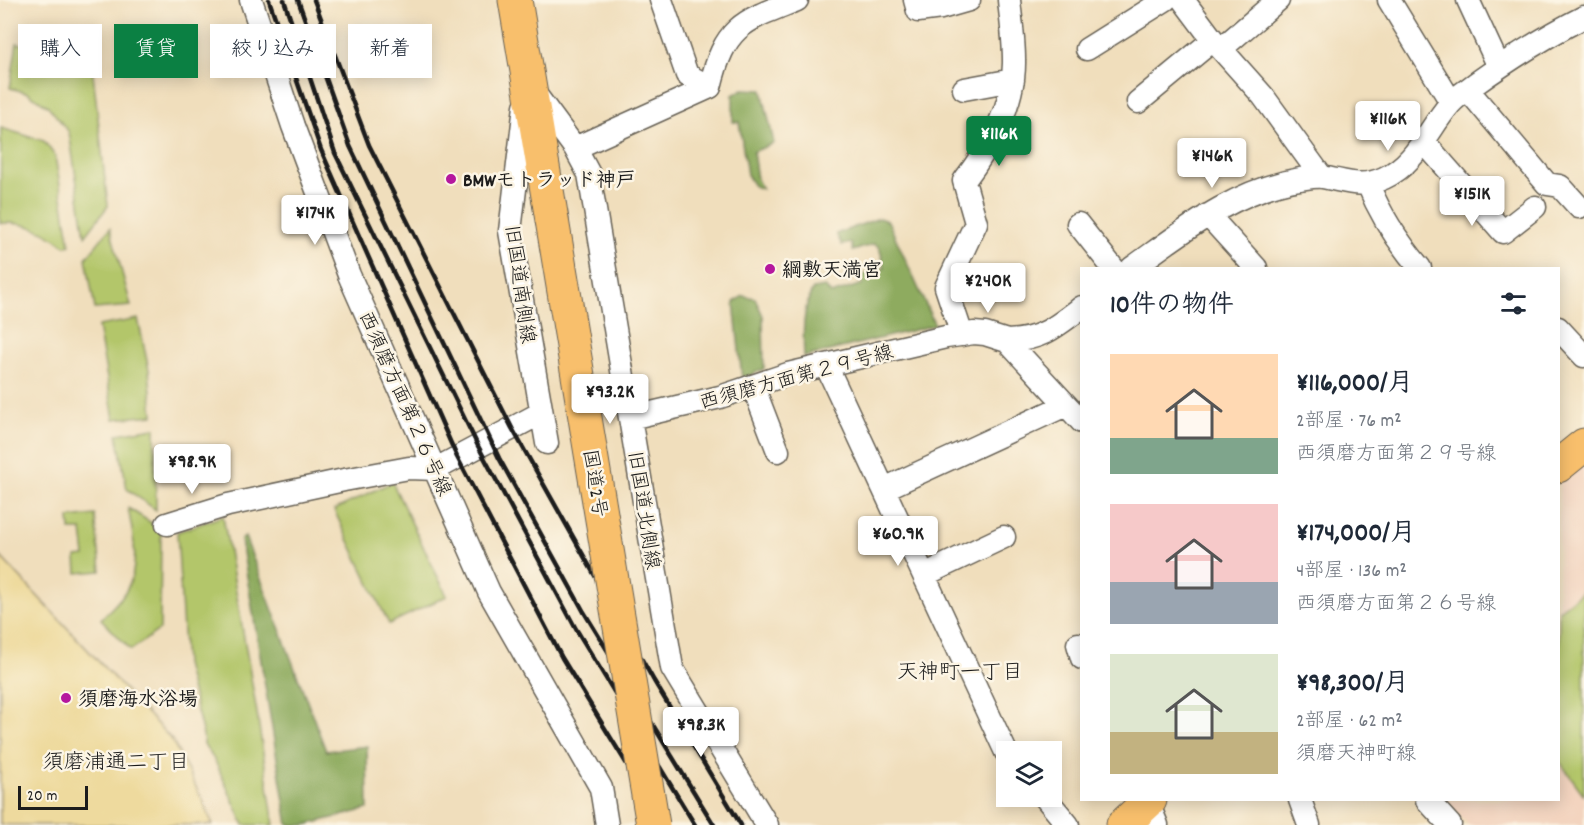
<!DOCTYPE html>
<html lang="ja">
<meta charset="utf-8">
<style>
:root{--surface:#fff;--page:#f2f2f3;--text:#1f2937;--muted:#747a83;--accent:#0b8043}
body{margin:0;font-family:Dekko,"Klee One",sans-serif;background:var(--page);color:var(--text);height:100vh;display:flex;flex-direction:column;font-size:22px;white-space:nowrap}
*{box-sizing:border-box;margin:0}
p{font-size:20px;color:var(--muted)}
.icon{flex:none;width:33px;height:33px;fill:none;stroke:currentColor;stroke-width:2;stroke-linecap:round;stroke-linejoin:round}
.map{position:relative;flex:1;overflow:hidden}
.panel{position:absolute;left:1080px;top:267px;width:480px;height:534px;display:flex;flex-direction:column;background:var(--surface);border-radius:0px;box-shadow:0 3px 15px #0003}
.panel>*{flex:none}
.top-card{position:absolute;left:18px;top:24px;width:570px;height:54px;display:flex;gap:12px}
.fabs{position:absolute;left:996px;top:741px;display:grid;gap:12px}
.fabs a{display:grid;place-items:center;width:66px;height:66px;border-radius:0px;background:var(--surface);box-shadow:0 3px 15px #0003;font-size:30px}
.scale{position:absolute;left:18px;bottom:15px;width:70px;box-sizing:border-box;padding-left:6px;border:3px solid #1c1c1c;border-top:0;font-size:16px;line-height:21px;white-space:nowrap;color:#1c1c1c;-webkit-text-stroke:4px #fcf5e5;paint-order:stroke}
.price{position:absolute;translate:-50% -51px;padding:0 14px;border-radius:6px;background:#fff;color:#222;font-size:20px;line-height:39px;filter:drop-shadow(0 2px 3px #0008)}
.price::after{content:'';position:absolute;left:50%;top:36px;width:18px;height:14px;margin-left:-9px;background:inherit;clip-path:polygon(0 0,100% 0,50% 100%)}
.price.current{background:var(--accent);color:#fff}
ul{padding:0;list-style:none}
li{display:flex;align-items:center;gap:18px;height:150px;padding:0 30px}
li span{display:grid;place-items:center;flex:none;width:168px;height:120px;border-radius:0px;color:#555}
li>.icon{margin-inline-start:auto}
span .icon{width:72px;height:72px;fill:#fffc;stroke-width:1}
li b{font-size:26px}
h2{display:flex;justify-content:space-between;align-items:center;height:72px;padding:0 30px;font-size:26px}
.tag{padding:0 21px;border-radius:0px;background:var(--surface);box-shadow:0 3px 15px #0003;font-size:21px;line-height:54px}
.tag.current{background:var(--accent);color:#fff}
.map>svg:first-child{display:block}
.built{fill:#f3d4bf}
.green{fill:#b3c66a;stroke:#687143;stroke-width:1.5}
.forest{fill:#8eab5e;stroke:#55643d;stroke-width:1.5}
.sand{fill:#eeda9e;stroke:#857b5d;stroke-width:1.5}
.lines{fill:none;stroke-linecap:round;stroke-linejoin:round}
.minor-casing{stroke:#666054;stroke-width:25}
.primary-casing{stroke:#666054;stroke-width:35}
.trunk-casing{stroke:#666054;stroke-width:35}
.minor{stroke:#fff;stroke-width:22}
.primary{stroke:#f8bf6c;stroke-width:33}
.trunk{stroke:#f8bf6c;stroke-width:33}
.rail{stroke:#1c1c1c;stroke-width:4.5}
.trunk-bridge-casing{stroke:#666054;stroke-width:35;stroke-linecap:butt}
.trunk-bridge{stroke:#f8bf6c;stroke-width:33}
.poi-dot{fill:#b5179e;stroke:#fcf5e5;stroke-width:2}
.labels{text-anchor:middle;stroke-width:5;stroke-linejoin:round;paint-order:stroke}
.poi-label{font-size:20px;font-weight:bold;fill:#1c1c1c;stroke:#fcf5e5;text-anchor:start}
.street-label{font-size:20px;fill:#1c1c1c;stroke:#fcf5e5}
.neighbourhood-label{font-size:21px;fill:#1c1c1c;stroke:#fcf5e5}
</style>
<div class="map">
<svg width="1584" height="825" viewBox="0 0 1584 825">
<rect width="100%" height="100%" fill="#fcf5e5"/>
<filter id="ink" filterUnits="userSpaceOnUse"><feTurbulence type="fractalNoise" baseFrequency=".0167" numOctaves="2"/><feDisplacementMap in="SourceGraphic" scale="12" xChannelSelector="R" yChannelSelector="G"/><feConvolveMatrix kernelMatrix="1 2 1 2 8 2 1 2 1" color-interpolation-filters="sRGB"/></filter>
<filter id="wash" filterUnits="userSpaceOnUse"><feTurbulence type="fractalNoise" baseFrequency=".008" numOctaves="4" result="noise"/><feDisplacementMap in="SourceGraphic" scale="24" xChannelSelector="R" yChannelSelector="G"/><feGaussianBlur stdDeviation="1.35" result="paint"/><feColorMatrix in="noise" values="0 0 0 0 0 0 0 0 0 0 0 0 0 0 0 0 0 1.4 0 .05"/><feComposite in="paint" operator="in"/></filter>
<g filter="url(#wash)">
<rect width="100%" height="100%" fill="#f0debc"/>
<path class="built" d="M 1584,463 L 1584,825 L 1469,825 L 1445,800 L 1558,800 L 1559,483 Z"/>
<path class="green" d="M 89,39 L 108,206 L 85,236 L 69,132 L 48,106 L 28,93 L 10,88 L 17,43 L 55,53 Z
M 1,128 L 44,141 L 55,156 L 70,245 L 65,246 C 45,230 26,222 0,223 Z
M 110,228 L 131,306 L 95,309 L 86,258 Z
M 138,319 L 149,370 L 153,415 L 114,419 L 98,326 Z
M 155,428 L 156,510 L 127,489 L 117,434 Z
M 392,482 L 447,596 L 389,624 L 334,510 Z
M 128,508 L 161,529 L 160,629 L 131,650 L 101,619 C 109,610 120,601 126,591 C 141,565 133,535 128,508 Z
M 95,515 L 101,571 L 77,573 L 76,557 L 85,556 L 82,530 L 70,530 L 69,518 Z
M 223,516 L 257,713 L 274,825 L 244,825 L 215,761 L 204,744 L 203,735 L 185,664 L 177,532 Z
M 1584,591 L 1584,795 L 1559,761 L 1559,610 Z"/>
<path class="forest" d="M 743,89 L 762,90 L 774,143 L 753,152 L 757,179 L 762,189 L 754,186 L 747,175 L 739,122 L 733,122 L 733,95 Z
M 879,218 L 888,221 L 935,325 L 804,357 C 803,336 802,308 813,289 L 825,287 L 831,294 L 863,284 L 861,275 L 885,268 L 879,247 L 874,244 L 853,251 L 851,243 L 842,245 L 836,234 Z
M 743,296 L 755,298 L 763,316 L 764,369 L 742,379 L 734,302 Z
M 245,537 L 326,751 L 367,746 L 368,809 L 305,825 L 288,825 L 241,540 Z"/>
<path class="sand" d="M 0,556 L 172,740 L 203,801 L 213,825 L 0,825 Z"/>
</g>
<g filter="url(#ink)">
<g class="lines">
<g class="minor-casing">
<path id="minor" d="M 251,0 L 293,126 L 349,275 L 489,592 L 601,788 L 607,825
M 661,0 L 687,75 L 710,87
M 915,0 L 918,11 L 941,8 L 969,0
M 1183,0 L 1213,40 L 1263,96 L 1321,176
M 1389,0 L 1451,102
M 1468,0 L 1499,67
M 1222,48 L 1278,0
M 1087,49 L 1165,0
M 964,89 L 1013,80
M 1468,90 L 1547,184 L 1560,186 L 1579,207
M 533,91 L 575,148 L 589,174 L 672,668 L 767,825
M 1138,102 L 1213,40
M 525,106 L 510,231 L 547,443
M 1424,142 L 1503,232 L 1535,207
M 575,148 L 710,87 C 725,26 742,21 797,0
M 1368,184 C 1381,217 1398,242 1420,268
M 1208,215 L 1256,268
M 1078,224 L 1113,268
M 1132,268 C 1184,231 1234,190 1300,179 C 1307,178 1315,176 1322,177 C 1346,181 1360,189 1384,178 C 1417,163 1428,129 1450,104 C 1457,96 1467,90 1475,84 C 1510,59 1546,36 1584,17
M 1558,328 L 1584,356
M 962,335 L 946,287 L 976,223 L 964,181 C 990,146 1015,105 1014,60 C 1014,40 1011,20 1009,0
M 1007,341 C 1041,340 1056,327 1082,307
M 826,365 L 1006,752
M 753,386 L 778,451
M 630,418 L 720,397 L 788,374 L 946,337 L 974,333 L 985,334 L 1007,341 L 1082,422
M 436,469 L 541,413
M 884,489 L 1066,405
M 167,524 L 228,505 L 344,480 L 409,468 L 436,469
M 924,575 L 1004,537
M 1078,644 L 1082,658
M 1044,796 L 1068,825
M 1147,800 L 1157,825
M 1300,800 L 1309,825
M 1427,800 L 1450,825"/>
</g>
<g class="primary-casing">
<path id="primary" d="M 1558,466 L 1584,445
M 1123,825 L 1150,800"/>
</g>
<g class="trunk-casing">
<path id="trunk" d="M 515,0 L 552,220"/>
</g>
<use href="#minor" class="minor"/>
<use href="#primary" class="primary"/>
<use href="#trunk" class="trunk"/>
<path class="rail" d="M 269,0 L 321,150 L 457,457 L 562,658 L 664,825
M 284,0 L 335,153 L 478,446 L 576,629 L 695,825
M 298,0 L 350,146 L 499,458 L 584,612 L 714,825
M 314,0 L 369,145 L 512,428 L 654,681 L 741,825"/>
<g class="trunk-bridge-casing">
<path id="trunk-bridge" d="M 552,220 L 653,825"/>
</g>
<use href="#trunk-bridge" class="trunk-bridge"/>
</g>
</g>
<g class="poi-dot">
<circle cx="451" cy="179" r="6"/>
<circle cx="770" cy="269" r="6"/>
<circle cx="66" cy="698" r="6"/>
</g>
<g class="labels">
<g class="poi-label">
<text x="463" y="186">BMWモトラッド神戸</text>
<text x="782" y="276">綱敷天満宮</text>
<text x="78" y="705">須磨海水浴場</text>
</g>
<g class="street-label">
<text transform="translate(521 284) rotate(82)" y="7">旧国道南側線</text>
<text transform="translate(796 376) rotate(-15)" y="7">西須磨方面第２９号線</text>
<text transform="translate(406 403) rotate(66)" y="7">西須磨方面第２６号線</text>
<text transform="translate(596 483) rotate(81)" y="7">国道2号</text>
<text transform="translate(645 510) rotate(81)" y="7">旧国道北側線</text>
</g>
<g class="neighbourhood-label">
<text x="960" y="678">天神町一丁目</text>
<text x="116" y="768">須磨浦通二丁目</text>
</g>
</g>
</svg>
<div class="fabs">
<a><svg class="icon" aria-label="layers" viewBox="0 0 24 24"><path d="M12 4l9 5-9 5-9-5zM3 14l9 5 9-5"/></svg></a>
</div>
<div class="scale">20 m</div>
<b class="price" style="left:1388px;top:152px">¥116K</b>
<b class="price current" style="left:999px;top:167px">¥116K</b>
<b class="price" style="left:1212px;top:189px">¥146K</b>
<b class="price" style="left:1472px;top:227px">¥151K</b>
<b class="price" style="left:315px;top:246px">¥174K</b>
<b class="price" style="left:988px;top:314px">¥240K</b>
<b class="price" style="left:610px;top:425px">¥93.2K</b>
<b class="price" style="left:192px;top:495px">¥98.9K</b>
<b class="price" style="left:898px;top:567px">¥60.9K</b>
<b class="price" style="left:701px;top:758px">¥98.3K</b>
<div class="top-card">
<a class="tag">購入</a>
<a class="tag current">賃貸</a>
<a class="tag">絞り込み</a>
<a class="tag">新着</a>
</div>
<section class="panel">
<h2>10件の物件<svg class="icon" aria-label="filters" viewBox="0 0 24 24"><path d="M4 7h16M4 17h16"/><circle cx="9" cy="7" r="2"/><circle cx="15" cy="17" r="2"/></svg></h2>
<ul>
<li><span style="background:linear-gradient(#ffd9b3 70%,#7fa58c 0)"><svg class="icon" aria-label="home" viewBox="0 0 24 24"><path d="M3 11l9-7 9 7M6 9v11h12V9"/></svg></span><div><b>¥116,000/月</b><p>2部屋 · 76 m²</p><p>西須磨方面第２９号線</p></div></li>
<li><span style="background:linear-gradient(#f6c9c9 65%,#9aa5b1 0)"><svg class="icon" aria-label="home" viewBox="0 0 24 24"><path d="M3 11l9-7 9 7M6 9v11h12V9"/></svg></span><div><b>¥174,000/月</b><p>4部屋 · 136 m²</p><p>西須磨方面第２６号線</p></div></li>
<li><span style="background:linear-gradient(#dfe7d0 65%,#c2b280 0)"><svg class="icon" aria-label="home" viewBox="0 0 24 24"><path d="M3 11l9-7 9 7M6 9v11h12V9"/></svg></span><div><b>¥98,300/月</b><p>2部屋 · 62 m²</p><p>須磨天神町線</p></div></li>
</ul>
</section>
</div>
